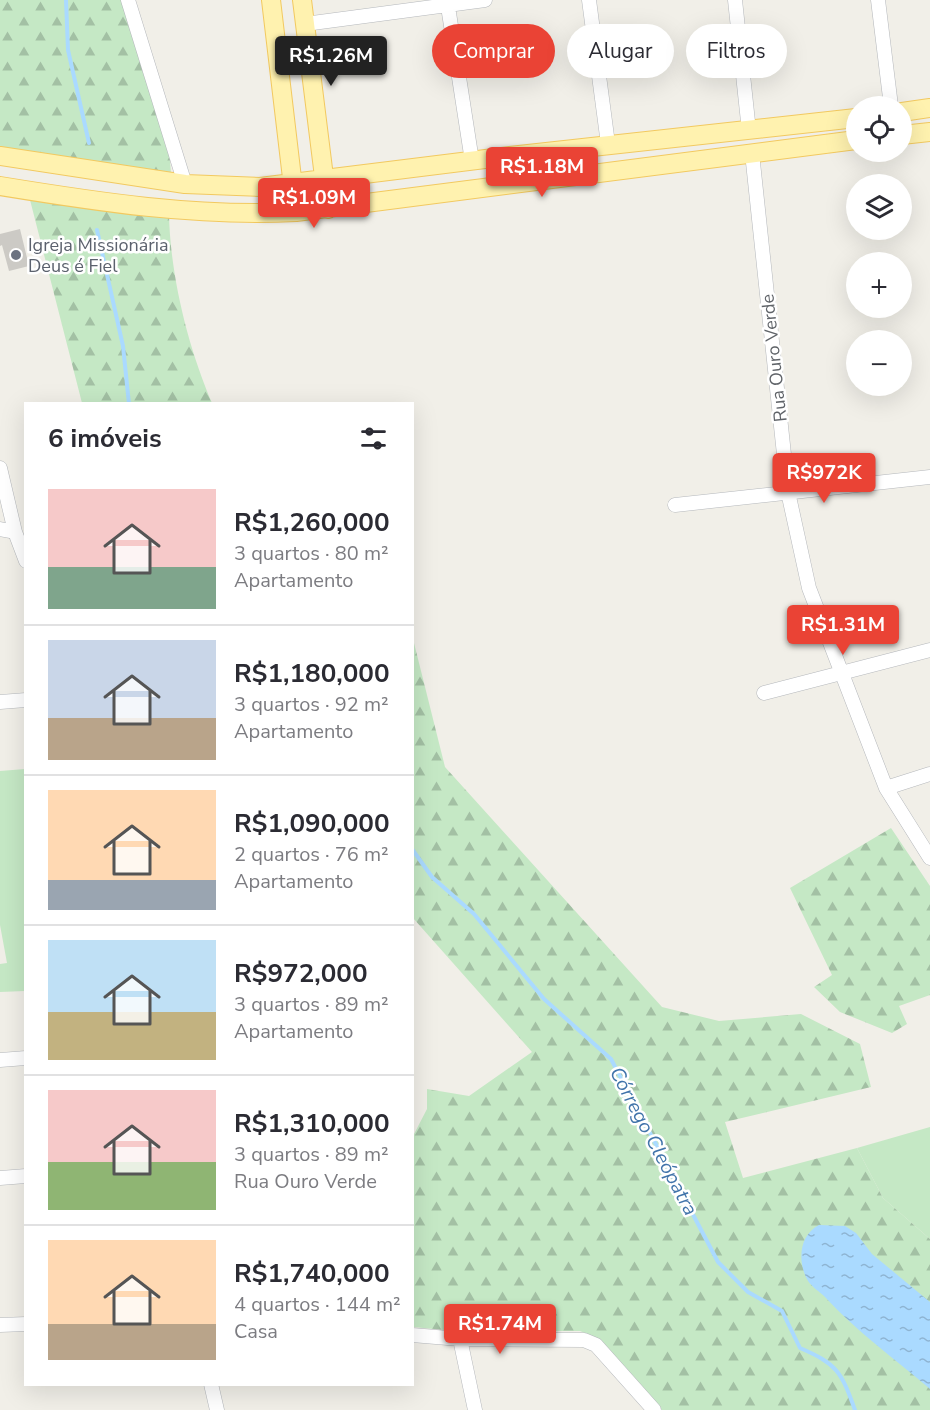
<!DOCTYPE html>
<html lang="pt">
<meta charset="utf-8">
<style>
:root{--surface:#fff;--page:#f7f7f7;--text:#2b2b33;--muted:#7c7c81;--line:#e1e1e2;--accent:#ea4335}
body{margin:0;font-family:"Nunito Sans",sans-serif;background:var(--page);color:var(--text);height:100vh;display:flex;flex-direction:column;font-size:22px;white-space:nowrap}
*{box-sizing:border-box;margin:0}
p{font-size:20px;color:var(--muted)}
.icon{flex:none;width:33px;height:33px;fill:none;stroke:currentColor;stroke-width:2;stroke-linecap:round;stroke-linejoin:round}
.map{position:relative;flex:1;overflow:hidden}
.side{position:absolute;left:24px;top:402px;width:390px;height:984px;display:flex;flex-direction:column;background:var(--surface);border-radius:0px;box-shadow:0 6px 24px #0002}
.side>*{flex:none}
.top-card{position:absolute;left:432px;top:24px;width:408px;height:54px;display:flex;gap:12px}
.fabs{position:absolute;left:846px;top:96px;display:grid;gap:12px}
.fabs a{display:grid;place-items:center;width:66px;height:66px;border-radius:50%;background:var(--surface);box-shadow:0 6px 24px #0002;font-size:30px}
.price{position:absolute;translate:-50% -51px;padding:0 14px;border-radius:6px;background:var(--accent);color:#fff;font-size:20px;line-height:39px;filter:drop-shadow(0 2px 3px #0008)}
.price::after{content:'';position:absolute;left:50%;top:36px;width:18px;height:14px;margin-left:-9px;background:inherit;clip-path:polygon(0 0,100% 0,50% 100%)}
.price.selected{background:#222;color:#fff}
ul{padding:0;list-style:none}
li{display:flex;align-items:center;gap:18px;height:150px;padding:0 24px}
li+li{border-top:2px solid var(--line)}
li span{display:grid;place-items:center;flex:none;width:168px;height:120px;border-radius:0px;color:#555}
li>.icon{margin-inline-start:auto}
span .icon{width:72px;height:72px;fill:#fffc;stroke-width:1}
li b{font-size:26px}
h2{display:flex;justify-content:space-between;align-items:center;height:72px;padding:0 24px;font-size:26px}
.tag{padding:0 21px;border-radius:27px;background:var(--surface);box-shadow:0 6px 24px #0002;font-size:21px;line-height:54px}
.tag.selected{background:var(--accent);color:#fff}
.map>svg:first-child{display:block}
.grass{fill:#c5e8c5}
.forest{fill:url(#forest-firs)}
.water{fill:url(#water-ripples)}
.lines{fill:none;stroke-linecap:round;stroke-linejoin:round}
.stream{stroke:#aadaff;stroke-width:4}
.building{fill:#cccac5}
.minor-casing{stroke:#b5b8bc;stroke-width:15}
.major-casing{stroke:#f2c960;stroke-width:20}
.minor{stroke:#fff;stroke-width:14}
.major{stroke:#fff2af;stroke-width:18}
.worship-dot{fill:#6b7280;stroke:#fff;stroke-width:2}
.labels{text-anchor:middle;stroke-width:5;stroke-linejoin:round;paint-order:stroke}
.worship-label{font-size:18px;fill:#5b616d;stroke:#fff;text-anchor:start}
.street-label{font-size:18px;fill:#5f6368;stroke:#fff}
.water-label{font-size:20px;font-style:italic;fill:#4174aa;stroke:#fff}
</style>
<div class="map">
<svg width="930" height="1410" viewBox="0 0 930 1410">
<defs>
<pattern id="forest-firs" width="22" height="20" patternUnits="userSpaceOnUse" patternTransform="scale(1.5)"><rect width="22" height="20" fill="#c5e8c5"/><path d="M5 1l3.5 6h-7zM16 11l3.5 6h-7z" fill="#a3c0a4"/></pattern>
<pattern id="water-ripples" width="26" height="14" patternUnits="userSpaceOnUse" patternTransform="scale(1.5)"><rect width="26" height="14" fill="#aadaff"/><path d="M2 4q2-2 4 0t4 0M15 11q2-2 4 0t4 0" fill="none" stroke="#8eb4d2"/></pattern>
</defs>
<rect width="100%" height="100%" fill="#f1efe8"/>
<path class="grass" d="M 25,769 L 25,991 L 0,992 L 0,964 L 7,963 L 0,925 L 0,771 Z
M 930,1127 L 930,1239 L 883,1198 L 857,1148 Z"/>
<path class="forest" d="M 0,0 L 124,0 L 168,138 L 171,173 L 0,149 Z
M 29,196 L 169,213 C 170,275 188,347 212,403 L 82,403 Z
M 412,635 L 445,767 L 662,1007 L 719,1021 L 801,1014 L 860,1044 L 871,1087 L 725,1122 L 743,1178 L 857,1148 L 883,1198 L 930,1239 L 930,1410 L 662,1410 L 592,1336 L 580,1331 L 455,1331 L 413,1327 L 413,1136 L 427,1109 L 427,1089 L 469,1096 L 532,1052 L 413,918 Z
M 891,828 L 930,886 L 930,995 L 899,1006 L 907,1024 L 892,1033 L 840,1012 L 814,987 L 832,975 L 790,888 Z"/>
<path class="water" d="M 819,1225 L 845,1226 L 856,1233 L 872,1254 L 930,1302 L 930,1389 C 895,1359 856,1331 825,1297 C 820,1292 812,1287 808,1281 C 797,1262 799,1235 819,1225 Z"/>
<g class="lines">
<path class="stream" d="M 66,0 L 68,50 L 89,143
M 97,230 L 123,346 L 129,404
M 412,849 L 432,877 L 474,914 L 544,999 L 611,1059 L 718,1262 L 748,1292 L 782,1311 L 800,1348 C 837,1364 841,1371 855,1410"/>
</g>
<path class="building" d="M 20,229 L 29,266 L 9,271 L 2,245 L 0,246 L 0,234 Z"/>
<g class="lines">
<g class="minor-casing">
<path id="minor" d="M 128,0 L 185,184
M 447,0 L 472,161
M 589,0 L 608,144
M 735,0 L 749,131
M 878,0 L 891,106
M 305,24 L 485,0
M 752,153 L 788,492 L 809,588 L 886,788 L 930,858
M 0,468 L 15,532 L 26,561
M 675,505 L 930,477
M 0,529 L 15,532
M 764,693 L 930,650
M 0,702 L 26,700
M 886,788 L 930,774
M 0,1060 L 26,1058
M 0,1178 L 26,1176
M 0,1325 L 26,1324
M 412,1335 L 460,1339 L 584,1340 L 596,1345 L 654,1410
M 460,1339 L 475,1410
M 211,1384 L 217,1410"/>
</g>
<g class="major-casing">
<path id="major" d="M 271,0 L 296,212
M 302,0 L 328,209
M 902,112 L 930,108
M 902,135 L 930,132
M 0,156 L 185,184 L 260,187 L 510,156 L 856,118
M 0,186 C 98,202 196,217 296,212 L 856,140"/>
</g>
<use href="#minor" class="minor"/>
<use href="#major" class="major"/>
</g>
<circle class="worship-dot" cx="16" cy="255" r="6"/>
<g class="labels">
<g class="worship-label">
<text x="28" y="251">Igreja Missionária<tspan x="28" dy="21">Deus é Fiel</tspan></text>
</g>
<g class="street-label">
<text transform="translate(774 358) rotate(-96)" y="6">Rua Ouro Verde</text>
</g>
<g class="water-label">
<text transform="translate(654 1141) rotate(62)" y="7">Córrego Cleópatra</text>
</g>
</g>
</svg>
<div class="fabs">
<a><svg class="icon" aria-label="locate" viewBox="0 0 24 24"><circle cx="12" cy="12" r="6"/><path d="M12 2v4M12 18v4M2 12h4M18 12h4"/></svg></a>
<a><svg class="icon" aria-label="layers" viewBox="0 0 24 24"><path d="M12 4l9 5-9 5-9-5zM3 14l9 5 9-5"/></svg></a>
<a>+</a>
<a>−</a>
</div>
<b class="price selected" style="left:331px;top:87px">R$1.26M</b>
<b class="price" style="left:542px;top:198px">R$1.18M</b>
<b class="price" style="left:314px;top:229px">R$1.09M</b>
<b class="price" style="left:824px;top:504px">R$972K</b>
<b class="price" style="left:843px;top:656px">R$1.31M</b>
<b class="price" style="left:500px;top:1355px">R$1.74M</b>
<div class="top-card">
<a class="tag selected">Comprar</a>
<a class="tag">Alugar</a>
<a class="tag">Filtros</a>
</div>
<section class="side">
<h2>6 imóveis<svg class="icon" aria-label="filters" viewBox="0 0 24 24"><path d="M4 7h16M4 17h16"/><circle cx="9" cy="7" r="2"/><circle cx="15" cy="17" r="2"/></svg></h2>
<ul>
<li><span style="background:linear-gradient(#f6c9c9 65%,#7fa58c 0)"><svg class="icon" aria-label="home" viewBox="0 0 24 24"><path d="M3 11l9-7 9 7M6 9v11h12V9"/></svg></span><div><b>R$1,260,000</b><p>3 quartos · 80 m²</p><p>Apartamento</p></div></li>
<li><span style="background:linear-gradient(#c9d6e8 65%,#b9a48a 0)"><svg class="icon" aria-label="home" viewBox="0 0 24 24"><path d="M3 11l9-7 9 7M6 9v11h12V9"/></svg></span><div><b>R$1,180,000</b><p>3 quartos · 92 m²</p><p>Apartamento</p></div></li>
<li><span style="background:linear-gradient(#ffd9b3 75%,#9aa5b1 0)"><svg class="icon" aria-label="home" viewBox="0 0 24 24"><path d="M3 11l9-7 9 7M6 9v11h12V9"/></svg></span><div><b>R$1,090,000</b><p>2 quartos · 76 m²</p><p>Apartamento</p></div></li>
<li><span style="background:linear-gradient(#bfe0f5 60%,#c2b280 0)"><svg class="icon" aria-label="home" viewBox="0 0 24 24"><path d="M3 11l9-7 9 7M6 9v11h12V9"/></svg></span><div><b>R$972,000</b><p>3 quartos · 89 m²</p><p>Apartamento</p></div></li>
<li><span style="background:linear-gradient(#f6c9c9 60%,#8fb573 0)"><svg class="icon" aria-label="home" viewBox="0 0 24 24"><path d="M3 11l9-7 9 7M6 9v11h12V9"/></svg></span><div><b>R$1,310,000</b><p>3 quartos · 89 m²</p><p>Rua Ouro Verde</p></div></li>
<li><span style="background:linear-gradient(#ffd9b3 70%,#b9a48a 0)"><svg class="icon" aria-label="home" viewBox="0 0 24 24"><path d="M3 11l9-7 9 7M6 9v11h12V9"/></svg></span><div><b>R$1,740,000</b><p>4 quartos · 144 m²</p><p>Casa</p></div></li>
</ul>
</section>
</div>
